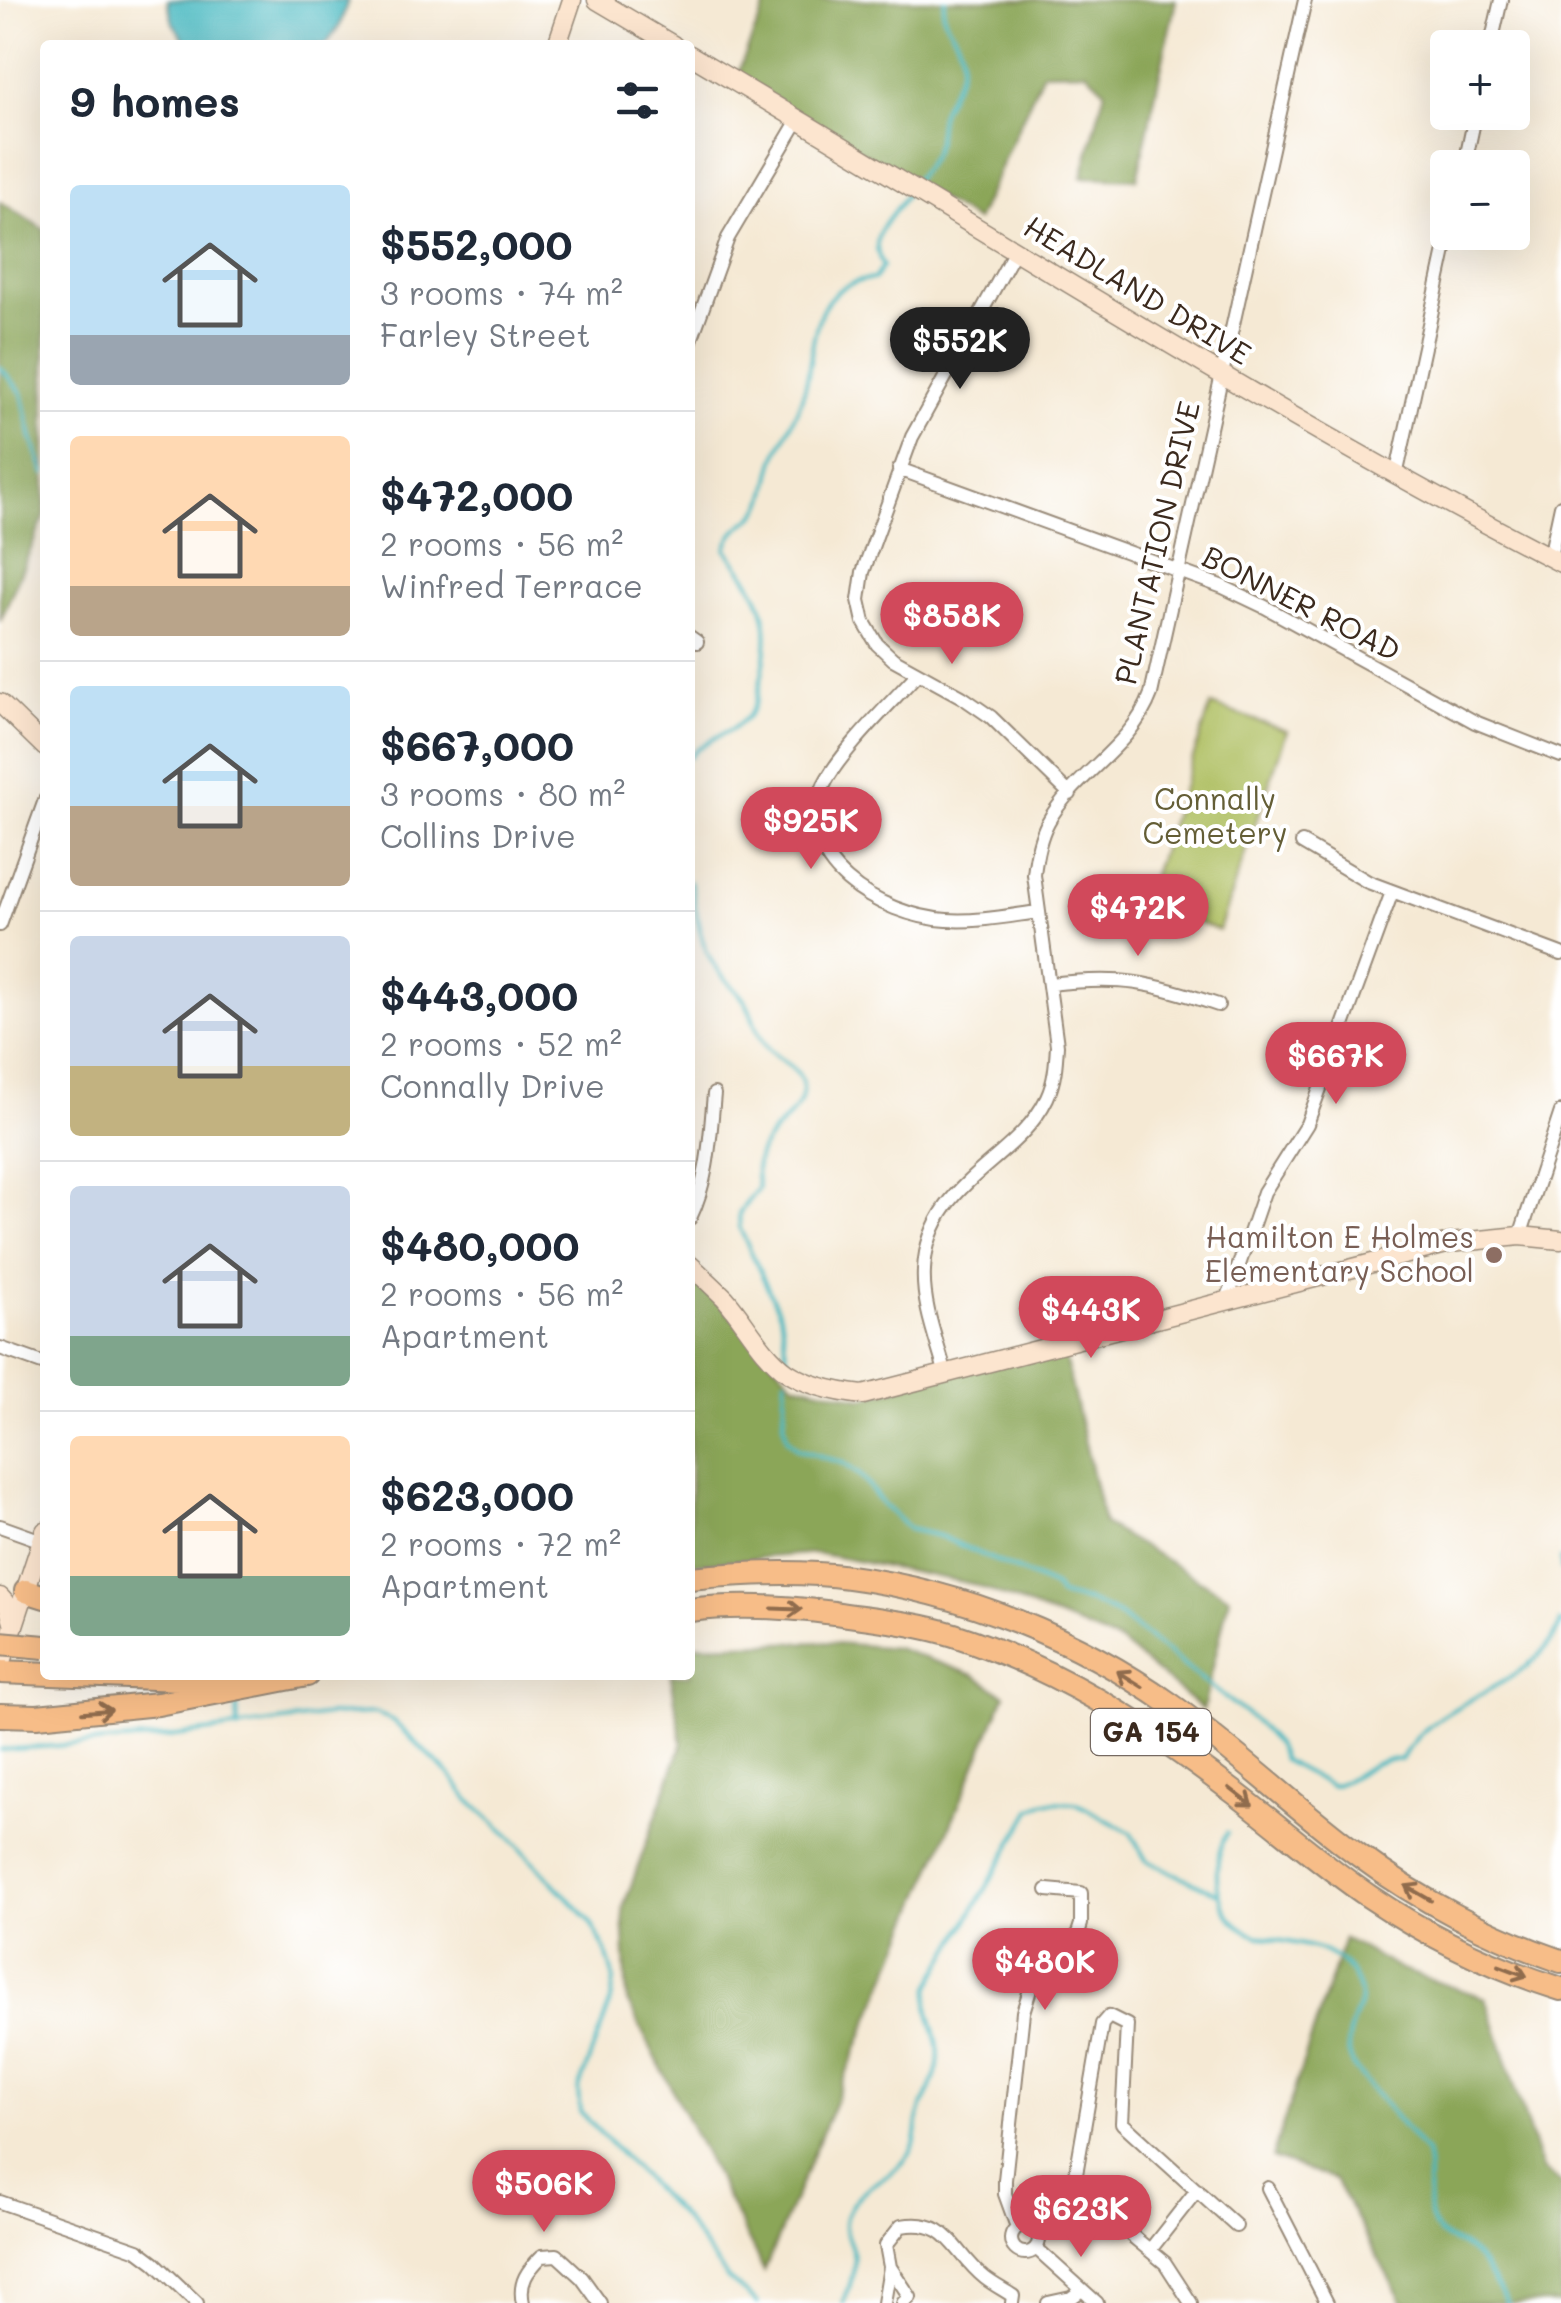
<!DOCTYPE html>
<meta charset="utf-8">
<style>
:root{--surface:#fff;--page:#f6f6f7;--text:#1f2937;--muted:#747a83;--line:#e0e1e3;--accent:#d1495b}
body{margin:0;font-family:Mali,sans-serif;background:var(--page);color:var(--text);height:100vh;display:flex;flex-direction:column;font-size:38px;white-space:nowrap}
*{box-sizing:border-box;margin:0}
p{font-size:32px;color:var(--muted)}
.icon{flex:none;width:55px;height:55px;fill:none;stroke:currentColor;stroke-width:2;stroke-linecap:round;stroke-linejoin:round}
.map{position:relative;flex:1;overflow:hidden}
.panel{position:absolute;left:40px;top:40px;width:655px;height:1640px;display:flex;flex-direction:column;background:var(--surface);border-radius:10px;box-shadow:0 10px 40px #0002}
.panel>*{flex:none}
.buttons{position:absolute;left:1430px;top:30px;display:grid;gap:20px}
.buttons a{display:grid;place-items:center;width:100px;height:100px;border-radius:10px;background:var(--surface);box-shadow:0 10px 40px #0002;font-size:50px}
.price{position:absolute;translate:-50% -85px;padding:0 22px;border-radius:35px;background:var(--accent);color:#fff;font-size:32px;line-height:65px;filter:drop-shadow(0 2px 5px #0008)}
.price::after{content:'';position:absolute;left:50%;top:60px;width:30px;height:22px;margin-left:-15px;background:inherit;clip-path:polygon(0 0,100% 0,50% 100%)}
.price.selected{background:#222;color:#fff}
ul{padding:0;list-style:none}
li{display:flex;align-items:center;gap:30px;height:250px;padding:0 30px}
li+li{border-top:2px solid var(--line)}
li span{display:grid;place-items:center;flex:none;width:280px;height:200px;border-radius:10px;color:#555}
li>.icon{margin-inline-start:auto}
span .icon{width:120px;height:120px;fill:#fffc;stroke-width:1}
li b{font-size:42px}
h2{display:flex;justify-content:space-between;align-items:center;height:120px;padding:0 30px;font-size:42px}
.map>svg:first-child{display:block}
.green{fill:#afbf62;stroke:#757440;stroke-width:2.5}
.forest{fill:#8ba658;stroke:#63683b;stroke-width:2.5}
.water{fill:#4ab9c1;stroke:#427270;stroke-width:2.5}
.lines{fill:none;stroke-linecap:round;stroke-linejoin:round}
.stream{stroke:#4ab9c1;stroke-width:4}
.street-casing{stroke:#988a79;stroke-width:16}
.secondary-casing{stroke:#988a79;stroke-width:21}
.highway-casing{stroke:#988a79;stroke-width:26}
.street{stroke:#fff;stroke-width:12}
.secondary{stroke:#fce5cf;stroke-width:18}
.highway{stroke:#f7bd88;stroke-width:22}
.highway-bridge-casing{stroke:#988a79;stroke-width:26;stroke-linecap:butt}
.highway-bridge{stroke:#f7bd88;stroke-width:22}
.oneway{stroke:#906c4e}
.education-dot{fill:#8d6e63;stroke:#fff;stroke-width:4}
.labels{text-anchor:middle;stroke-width:8;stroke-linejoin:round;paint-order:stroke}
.shield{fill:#fff;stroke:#766a62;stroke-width:2.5}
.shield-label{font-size:28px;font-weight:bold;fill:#3b2a1e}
.street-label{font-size:30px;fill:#3b2a1e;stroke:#fff}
.park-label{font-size:30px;fill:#645e36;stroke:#fff}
.education-label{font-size:30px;fill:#785e54;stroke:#fff;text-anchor:end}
</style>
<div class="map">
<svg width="1561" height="2303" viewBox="0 0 1561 2303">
<rect width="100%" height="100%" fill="#fff"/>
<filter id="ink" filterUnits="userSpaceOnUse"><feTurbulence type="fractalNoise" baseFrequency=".01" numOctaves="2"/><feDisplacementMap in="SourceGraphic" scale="20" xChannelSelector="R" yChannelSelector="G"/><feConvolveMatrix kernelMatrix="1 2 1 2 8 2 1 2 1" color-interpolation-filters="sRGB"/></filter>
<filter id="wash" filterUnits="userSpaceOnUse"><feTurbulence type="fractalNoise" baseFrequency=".0048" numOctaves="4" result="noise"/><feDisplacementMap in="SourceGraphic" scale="40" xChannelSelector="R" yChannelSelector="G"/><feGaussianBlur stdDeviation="2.25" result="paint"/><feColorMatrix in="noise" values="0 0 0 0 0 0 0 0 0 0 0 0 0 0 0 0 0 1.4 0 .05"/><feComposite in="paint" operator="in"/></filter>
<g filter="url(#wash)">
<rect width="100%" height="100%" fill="#f5e9d4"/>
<path class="green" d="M 1211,705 L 1287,731 L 1219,930 L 1143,904 Z"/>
<path class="forest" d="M 768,0 L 1176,0 L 1137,179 L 1082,177 L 1105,90 L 1085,71 L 1043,72 L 976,221 L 736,77 Z
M 0,202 L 45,230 L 45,516 L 0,621 Z
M 690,1271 L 794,1383 L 863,1398 L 1061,1341 L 1104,1524 L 1229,1597 L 1203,1710 L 1120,1642 L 973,1584 L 816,1553 L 690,1564 Z
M 823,1642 L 896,1648 L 974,1675 L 1005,1695 L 764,2271 L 627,2001 L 623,1908 L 682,1744 L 671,1675 L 690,1675 L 690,1645 Z
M 1344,1938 L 1401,1970 L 1486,1998 L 1542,2170 L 1561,2183 L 1561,2303 L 1403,2303 L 1335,2180 L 1272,2158 Z"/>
<path class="water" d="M 167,0 L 348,0 L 340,25 L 326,45 L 188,45 L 173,23 Z"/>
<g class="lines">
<path class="stream" d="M 913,182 C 922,170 934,157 937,141 C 939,131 938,119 942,110 C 950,90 966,72 961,50 C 956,29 938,24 945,0
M 0,367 L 22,393 L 32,439 L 45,474
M 690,757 C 705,737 730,735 746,718 C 758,706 758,691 762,675 C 774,615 762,596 726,549 C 734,521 755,524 764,502 C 770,488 770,471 776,457 C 786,432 800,410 806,384 C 816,337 811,283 874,279 L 883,266 C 864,231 894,219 908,190
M 690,881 C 697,908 697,936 712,962 C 721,978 737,988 746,1003 C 754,1017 756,1033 765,1045 C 775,1060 797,1064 802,1082 C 812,1120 744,1128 758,1188 L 739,1213 L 740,1229 L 780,1314 L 788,1364
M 786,1379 L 784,1423 L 787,1438 L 798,1449 L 843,1463 L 861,1476 L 883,1505 L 909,1529 L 940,1536 L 1055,1587 L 1059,1595 L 1090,1602 L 1119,1615 L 1255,1721 L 1276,1744 L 1283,1760
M 1561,1559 L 1561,1569
M 237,1703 L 238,1729
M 0,1750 L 161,1738 L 328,1715 L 375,1713 L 392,1720 L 450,1775 L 468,1799 L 507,1834 L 590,1921 L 605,1949 L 614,1980 L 611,2001 L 578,2090 L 580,2112 L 683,2218 L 728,2279 L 758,2303
M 1283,1760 L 1331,1786 C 1358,1779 1373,1756 1401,1760 C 1435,1694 1534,1692 1561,1622
M 1227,1833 C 1208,1869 1214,1923 1260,1936 C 1292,1945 1330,1942 1351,1973 C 1371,2003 1352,2011 1348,2039 C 1346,2050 1351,2060 1355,2069 L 1426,2153 C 1433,2177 1423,2201 1433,2224 C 1439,2239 1451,2238 1463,2246 C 1482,2258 1495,2285 1507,2303
M 843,2303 C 849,2289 855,2273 854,2258 C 852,2240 840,2233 847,2214 C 859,2182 897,2179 912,2150 C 917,2140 916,2130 918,2120 C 925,2093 943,2075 938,2046 C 934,2019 924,2016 930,1986 L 1031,1810 L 1045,1802 L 1076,1803 L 1131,1833 L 1146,1860 L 1216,1893"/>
</g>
</g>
<g filter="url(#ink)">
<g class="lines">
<g class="street-casing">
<path id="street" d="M 1490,48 L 1501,0
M 1464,168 L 1476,112
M 1015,251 L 912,437 L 863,572 L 859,600 L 864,622 L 877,644 L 893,659 L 962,697 L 991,717 L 1070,794
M 690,343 L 728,238 L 798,120
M 899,469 L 1223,587 L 1265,607 L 1475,722 L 1561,756
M 1396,476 L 1449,232
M 1550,557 L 1561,506
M 690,637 L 697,642
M 918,673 C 892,702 839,753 824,785 C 788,862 881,916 947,920 C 977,922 1008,916 1038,912
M 1302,843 L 1368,882 L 1561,954
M 0,925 L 45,800
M 1050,984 C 1123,976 1150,982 1218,1005
M 690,1218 C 709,1179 710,1136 714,1094
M 1520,1236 L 1561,1112
M 1227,1300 L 1264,1192 L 1307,1124 L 1392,892
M 0,1348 L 45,1364
M 946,1375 C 937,1341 922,1305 924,1270 C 928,1181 1016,1163 1047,1098 C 1055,1081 1056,1063 1057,1045 L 1034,875 C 1036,856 1039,839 1048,822 C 1075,773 1131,748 1151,694 L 1305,0
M 0,1526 L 42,1541
M 1268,2188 L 1327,2303
M 0,2202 L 138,2250 L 154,2262 L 197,2303
M1011 2239a14 14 0 1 1 28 0a14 14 0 1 1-28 0Z
M 1017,2227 L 1005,2194 L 1005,2180 L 1023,2012 L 1039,1961 L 1074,1946 L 1081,1924 L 1081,1893 L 1047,1890
M 1036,2248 L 1097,2303
M 1150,2250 L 1197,2190
M 523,2303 C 518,2282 528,2270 542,2256 L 557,2255 L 582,2278 L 600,2303
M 884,2303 L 890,2267
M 903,2303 L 910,2297 L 890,2267 L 886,2245 L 901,2226 C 950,2217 953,2253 985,2278 C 994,2285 1004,2290 1013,2296 L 1012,2303
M 1048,2303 L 1071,2298 L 1082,2290
M 1191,2303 L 1165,2263 L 1079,2192 L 1076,2174 L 1102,2024 L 1109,2016 L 1127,2025 L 1122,2123 L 1236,2226"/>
</g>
<g class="secondary-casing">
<path id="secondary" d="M 597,0 L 673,45
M 557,45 L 572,0
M 690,55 C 980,226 1262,409 1561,563
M 0,703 L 45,747
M 690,1265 C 702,1276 714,1287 725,1298 C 746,1322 761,1353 787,1372 C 808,1386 838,1392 863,1395 L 1450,1243 L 1520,1236 L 1561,1240
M 0,1597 L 8,1606 L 14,1626
M 0,1668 L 45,1531"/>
</g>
<g class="highway-casing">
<path id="highway" d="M 690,1578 C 742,1573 797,1570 849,1577 C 963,1592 1077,1638 1170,1704 C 1236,1751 1295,1808 1360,1856 C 1419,1900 1491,1937 1561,1961
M 26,1591 L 45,1597
M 690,1610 C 737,1604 787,1607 834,1613 C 873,1619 916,1623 954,1635 C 1056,1668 1146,1725 1231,1790 C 1278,1825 1321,1864 1370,1897 C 1428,1936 1494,1968 1561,1989
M 0,1672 L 179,1679 L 249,1676
M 0,1715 L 37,1716 L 158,1704 L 307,1675"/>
</g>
<use href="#street" class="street"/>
<use href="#secondary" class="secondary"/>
<use href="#highway" class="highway"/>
<g class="highway-bridge-casing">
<path id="highway-bridge" d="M 0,1643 L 45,1647"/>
</g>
<use href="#highway-bridge" class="highway-bridge"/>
</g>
<defs><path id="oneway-shaft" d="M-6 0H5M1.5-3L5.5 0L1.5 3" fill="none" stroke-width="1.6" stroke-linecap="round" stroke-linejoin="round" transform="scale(2.5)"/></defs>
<g class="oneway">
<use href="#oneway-shaft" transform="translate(787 1609) rotate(2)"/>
<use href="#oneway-shaft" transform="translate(1130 1679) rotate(-148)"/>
<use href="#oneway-shaft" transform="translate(97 1711) rotate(-5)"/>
<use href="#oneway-shaft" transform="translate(1241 1797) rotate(38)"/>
<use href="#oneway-shaft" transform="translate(1418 1893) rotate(-150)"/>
<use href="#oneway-shaft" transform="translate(1513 1971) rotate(21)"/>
</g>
</g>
<circle class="education-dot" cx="1494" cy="1255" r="10"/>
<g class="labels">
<rect class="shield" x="1091" y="1709" width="120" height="46" rx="8"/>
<g class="shield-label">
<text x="1151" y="1742">GA 154</text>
</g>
<g class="street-label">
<text transform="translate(1137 291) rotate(31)" y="10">HEADLAND DRIVE</text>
<text transform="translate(1158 543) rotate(-77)" y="10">PLANTATION DRIVE</text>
<text transform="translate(1301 604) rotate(27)" y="10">BONNER ROAD</text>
</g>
<g class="park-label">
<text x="1215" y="810">Connally<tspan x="1215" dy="34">Cemetery</tspan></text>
</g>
<g class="education-label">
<text x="1474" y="1248">Hamilton E Holmes<tspan x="1474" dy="34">Elementary School</tspan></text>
</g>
</g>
</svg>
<div class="buttons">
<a>+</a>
<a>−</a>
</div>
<b class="price selected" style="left:960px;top:392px">$552K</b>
<b class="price" style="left:952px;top:667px">$858K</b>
<b class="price" style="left:811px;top:872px">$925K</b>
<b class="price" style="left:1138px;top:959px">$472K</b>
<b class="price" style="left:1336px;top:1107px">$667K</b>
<b class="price" style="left:1091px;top:1361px">$443K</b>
<b class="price" style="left:1045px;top:2013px">$480K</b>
<b class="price" style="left:544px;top:2235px">$506K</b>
<b class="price" style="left:1081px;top:2260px">$623K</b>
<section class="panel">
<h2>9 homes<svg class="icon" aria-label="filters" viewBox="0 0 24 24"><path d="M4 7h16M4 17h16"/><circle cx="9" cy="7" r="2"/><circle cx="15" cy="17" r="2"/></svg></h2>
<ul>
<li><span style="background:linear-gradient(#bfe0f5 75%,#9aa5b1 0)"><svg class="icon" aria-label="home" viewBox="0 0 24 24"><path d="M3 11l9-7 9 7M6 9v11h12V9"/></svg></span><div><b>$552,000</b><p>3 rooms · 74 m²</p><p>Farley Street</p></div></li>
<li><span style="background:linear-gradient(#ffd9b3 75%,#b9a48a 0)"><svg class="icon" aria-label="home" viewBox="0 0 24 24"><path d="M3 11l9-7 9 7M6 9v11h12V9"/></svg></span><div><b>$472,000</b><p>2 rooms · 56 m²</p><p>Winfred Terrace</p></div></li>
<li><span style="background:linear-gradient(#bfe0f5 60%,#b9a48a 0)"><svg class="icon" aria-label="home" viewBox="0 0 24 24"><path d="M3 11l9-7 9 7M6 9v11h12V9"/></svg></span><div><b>$667,000</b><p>3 rooms · 80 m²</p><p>Collins Drive</p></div></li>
<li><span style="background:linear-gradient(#c9d6e8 65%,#c2b280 0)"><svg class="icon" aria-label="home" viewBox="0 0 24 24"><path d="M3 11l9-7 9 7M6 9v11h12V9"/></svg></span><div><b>$443,000</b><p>2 rooms · 52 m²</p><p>Connally Drive</p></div></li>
<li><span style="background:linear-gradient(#c9d6e8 75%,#7fa58c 0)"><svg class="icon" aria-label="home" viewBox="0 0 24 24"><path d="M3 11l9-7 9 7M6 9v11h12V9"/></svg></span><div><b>$480,000</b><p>2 rooms · 56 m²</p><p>Apartment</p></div></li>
<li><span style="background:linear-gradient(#ffd9b3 70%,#7fa58c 0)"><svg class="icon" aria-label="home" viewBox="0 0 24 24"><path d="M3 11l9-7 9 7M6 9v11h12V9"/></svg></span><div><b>$623,000</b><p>2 rooms · 72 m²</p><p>Apartment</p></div></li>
</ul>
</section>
</div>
